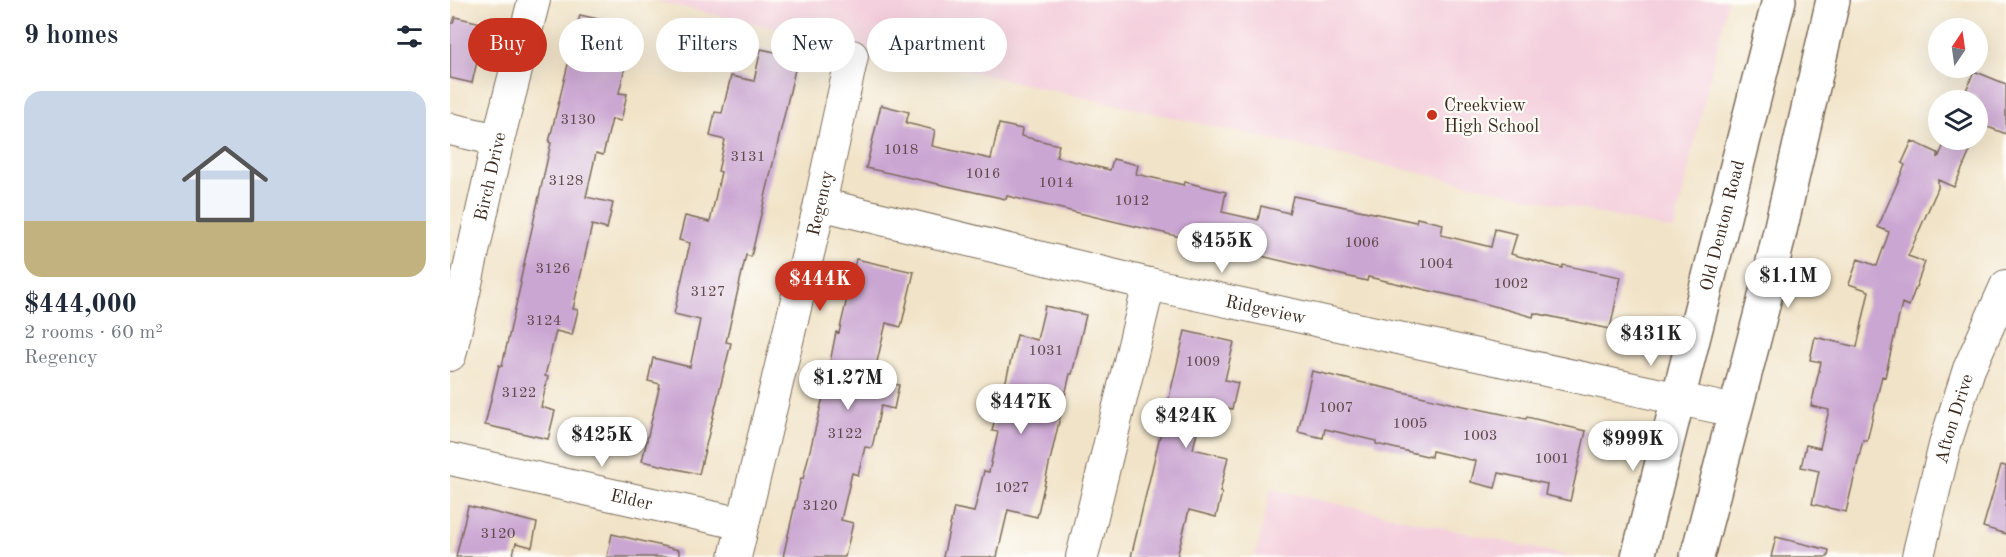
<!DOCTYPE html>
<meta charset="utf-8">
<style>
:root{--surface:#fff;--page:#f2f2f3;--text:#1f2937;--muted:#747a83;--line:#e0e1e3;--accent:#c8321e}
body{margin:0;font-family:"Old Standard TT",serif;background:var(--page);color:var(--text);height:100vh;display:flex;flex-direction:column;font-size:22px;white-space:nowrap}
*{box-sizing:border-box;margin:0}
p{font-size:20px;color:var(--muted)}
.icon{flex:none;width:33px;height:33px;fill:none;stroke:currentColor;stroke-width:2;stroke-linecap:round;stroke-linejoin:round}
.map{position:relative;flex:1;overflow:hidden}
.side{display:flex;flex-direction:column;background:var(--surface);width:450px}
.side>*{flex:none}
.guide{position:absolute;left:18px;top:18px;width:570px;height:54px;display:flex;gap:12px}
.needle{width:39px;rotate:13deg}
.buttons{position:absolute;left:1478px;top:18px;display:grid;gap:12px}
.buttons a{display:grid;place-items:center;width:60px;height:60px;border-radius:50%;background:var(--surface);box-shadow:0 6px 24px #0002;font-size:30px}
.price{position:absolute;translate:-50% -51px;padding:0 14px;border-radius:21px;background:#fff;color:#222;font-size:20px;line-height:39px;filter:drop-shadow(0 2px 3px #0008)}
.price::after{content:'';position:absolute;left:50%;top:36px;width:18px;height:14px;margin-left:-9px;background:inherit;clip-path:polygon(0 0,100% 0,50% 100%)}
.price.current{background:var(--accent);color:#fff}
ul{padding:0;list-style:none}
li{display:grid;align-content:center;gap:12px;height:318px;padding:0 24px}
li+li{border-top:2px solid var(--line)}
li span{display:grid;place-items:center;height:186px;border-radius:18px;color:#555}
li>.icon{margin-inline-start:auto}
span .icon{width:108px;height:108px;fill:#fffc;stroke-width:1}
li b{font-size:26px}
h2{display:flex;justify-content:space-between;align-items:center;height:72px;padding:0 24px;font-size:26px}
.tag{padding:0 21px;border-radius:27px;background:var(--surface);box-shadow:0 6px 24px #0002;font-size:21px;line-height:54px}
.tag.current{background:var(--accent);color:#fff}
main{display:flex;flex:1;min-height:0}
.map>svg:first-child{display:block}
.built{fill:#f4cfdd}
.building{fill:#caa6d2}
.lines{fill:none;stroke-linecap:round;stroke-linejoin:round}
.minor-casing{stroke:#7b6b59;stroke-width:34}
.major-casing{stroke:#7b6b59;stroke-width:36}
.minor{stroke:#fff;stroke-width:32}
.major{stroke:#fff;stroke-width:33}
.poi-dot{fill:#c8321e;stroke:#fdfcf7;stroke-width:2}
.labels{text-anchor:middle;stroke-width:4.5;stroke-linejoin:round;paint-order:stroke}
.number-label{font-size:15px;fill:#5f494b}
.poi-label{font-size:18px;fill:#3b2a1e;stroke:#fdfcf7;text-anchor:start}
.street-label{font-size:18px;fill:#3b2a1e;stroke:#fdfcf7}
</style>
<main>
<section class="side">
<h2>9 homes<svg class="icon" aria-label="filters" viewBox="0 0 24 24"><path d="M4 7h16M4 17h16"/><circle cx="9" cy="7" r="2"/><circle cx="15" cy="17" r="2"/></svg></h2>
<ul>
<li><span style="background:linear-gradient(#c9d6e8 70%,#c2b280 0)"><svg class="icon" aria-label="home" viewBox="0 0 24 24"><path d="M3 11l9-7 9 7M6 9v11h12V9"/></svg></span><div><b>$444,000</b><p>2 rooms · 60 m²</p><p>Regency</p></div></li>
</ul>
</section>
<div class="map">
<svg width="1556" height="557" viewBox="0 0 1556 557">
<rect width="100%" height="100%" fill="#fdfcf7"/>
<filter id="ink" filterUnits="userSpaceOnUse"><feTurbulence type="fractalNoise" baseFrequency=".0167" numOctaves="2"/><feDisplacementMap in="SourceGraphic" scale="12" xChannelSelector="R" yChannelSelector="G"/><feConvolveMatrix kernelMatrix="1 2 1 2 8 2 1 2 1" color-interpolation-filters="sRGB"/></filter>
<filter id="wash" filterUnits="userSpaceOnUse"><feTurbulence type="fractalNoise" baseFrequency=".008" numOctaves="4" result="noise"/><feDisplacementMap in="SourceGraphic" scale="24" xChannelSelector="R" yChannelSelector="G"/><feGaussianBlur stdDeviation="1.35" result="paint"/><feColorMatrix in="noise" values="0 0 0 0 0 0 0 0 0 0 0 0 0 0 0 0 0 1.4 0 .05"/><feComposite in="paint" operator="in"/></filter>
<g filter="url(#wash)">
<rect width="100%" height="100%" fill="#f1e3c7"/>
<path class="built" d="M 200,0 L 1278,0 L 1224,230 Z
M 821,489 L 1123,557 L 805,557 Z"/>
<g id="blocks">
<path class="building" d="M 130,15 L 184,27 L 169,93 L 177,94 L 171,121 L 162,119 L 153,155 L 146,153 L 136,197 L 163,203 L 157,229 L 142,225 L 123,309 L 128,310 L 122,335 L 106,331 L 95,376 L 98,377 L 91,407 L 105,411 L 98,439 L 35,425 L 49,365 L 52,366 L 71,283 L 70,282 L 101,143 L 99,142 Z
M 5,17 L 36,24 L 22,83 L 0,78 L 0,23 L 3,23 Z
M 311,49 L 348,57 L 301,257 L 296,255 L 276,342 L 281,343 L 249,474 L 192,461 L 210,384 L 198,381 L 203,358 L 240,367 L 250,320 L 224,314 L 240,243 L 229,240 L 235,216 L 260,222 L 271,172 L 268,171 L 275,140 L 260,136 L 265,112 L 272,113 L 281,76 L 304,81 Z
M 1524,71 L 1556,84 L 1556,134 L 1527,123 L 1527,97 L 1515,93 Z
M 431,105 L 459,112 L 456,123 L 485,130 L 482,146 L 541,159 L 549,124 L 572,129 L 571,136 L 609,145 L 606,157 L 660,170 L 663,159 L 688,165 L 686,174 L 734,185 L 735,182 L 776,192 L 772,212 L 808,220 L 811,206 L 839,213 L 843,196 L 966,222 L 967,218 L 993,224 L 991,235 L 1041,247 L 1045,229 L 1067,234 L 1061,254 L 1112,268 L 1113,265 L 1171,277 L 1160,329 L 1084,313 L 1083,317 L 1026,301 L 918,277 L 917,281 L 557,196 L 556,199 L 416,168 Z
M 1496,140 L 1525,140 L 1504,187 L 1488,180 L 1488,188 L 1458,256 L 1475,262 L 1459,306 L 1452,303 L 1435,377 L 1432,376 L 1417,441 L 1413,440 L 1396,512 L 1362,504 L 1369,471 L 1351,467 L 1356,445 L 1370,448 L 1379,410 L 1361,406 L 1371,362 L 1360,360 L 1365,337 L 1407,347 L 1419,291 L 1399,284 L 1408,259 L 1427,266 L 1439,232 L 1428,227 L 1455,165 L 1452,163 L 1462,141 L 1488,153 L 1488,158 Z
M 406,259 L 464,272 L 451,327 L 436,323 L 423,379 L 449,385 L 444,409 L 431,406 L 422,448 L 415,447 L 408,475 L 402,473 L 391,520 L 403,523 L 395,557 L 333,557 L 351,478 L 353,479 L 374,393 L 386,332 L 389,333 Z
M 595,306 L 636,315 L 622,374 L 620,374 L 587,517 L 558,510 L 547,557 L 493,557 L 504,508 L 524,512 L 534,471 L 539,472 L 548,432 L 542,431 L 549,400 L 551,401 L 567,335 L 587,340 Z
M 735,331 L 784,342 L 775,380 L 788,383 L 782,409 L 754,402 L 743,449 L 778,457 L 770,492 L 772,493 L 766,517 L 739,510 L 727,557 L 681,557 Z
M 862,371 L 1009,405 L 1076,419 L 1077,417 L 1136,431 L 1120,501 L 1095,495 L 1097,484 L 1049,473 L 1045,488 L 1021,482 L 1026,461 L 982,451 L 981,457 L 926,444 L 926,441 L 875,429 L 873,438 L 848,432 Z
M 1551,465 L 1556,466 L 1556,534 L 1533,527 Z
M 18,506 L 87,523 L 82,547 L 66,543 L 62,557 L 6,557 Z
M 162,534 L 229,550 L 229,557 L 157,557 Z
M 1326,537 L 1379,550 L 1378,557 L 1321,557 Z"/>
</g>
</g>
<g filter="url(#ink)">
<use href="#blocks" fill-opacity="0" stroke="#7b6b59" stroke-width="1.5"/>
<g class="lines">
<g class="minor-casing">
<g id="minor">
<path d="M 0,129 L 48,140"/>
<path id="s1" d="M 370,204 L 699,284 L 1285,411"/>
<path id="s2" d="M 0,355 L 48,140 L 84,0"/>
<path id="s3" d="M 0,459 L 293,524"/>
<path id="s4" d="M 1468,556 L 1496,441 L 1519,369 L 1556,286"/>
<path id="s5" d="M 285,557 L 370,204 L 402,56"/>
<path d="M 632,557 L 699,284"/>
</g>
</g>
<g class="major-casing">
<g id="major">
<path id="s6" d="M 1188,557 L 1329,0"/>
<path d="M 1247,557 L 1313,305 L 1383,0"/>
</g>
</g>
<use href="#minor" class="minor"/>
<use href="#major" class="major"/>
</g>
</g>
<circle class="poi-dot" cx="982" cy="115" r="6"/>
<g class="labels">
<g class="number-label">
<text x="128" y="124">3130</text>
<text x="451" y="154">1018</text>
<text x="298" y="161">3131</text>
<text x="533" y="178">1016</text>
<text x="116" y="185">3128</text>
<text x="606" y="187">1014</text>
<text x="682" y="205">1012</text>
<text x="912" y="247">1006</text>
<text x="986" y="268">1004</text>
<text x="103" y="273">3126</text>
<text x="1061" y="288">1002</text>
<text x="258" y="296">3127</text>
<text x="94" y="325">3124</text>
<text x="596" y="355">1031</text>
<text x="753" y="366">1009</text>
<text x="69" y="397">3122</text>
<text x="886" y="412">1007</text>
<text x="960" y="428">1005</text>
<text x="395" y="438">3122</text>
<text x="1030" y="440">1003</text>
<text x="1102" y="463">1001</text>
<text x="562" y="492">1027</text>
<text x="370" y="510">3120</text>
<text x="48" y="538">3120</text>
</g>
<g class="poi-label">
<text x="994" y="111">Creekview<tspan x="994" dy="21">High School</tspan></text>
</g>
<g class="street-label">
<text dy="6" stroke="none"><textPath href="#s2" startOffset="183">Birch Drive</textPath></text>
<text dy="6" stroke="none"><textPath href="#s5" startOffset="364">Regency</textPath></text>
<text dy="6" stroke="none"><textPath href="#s6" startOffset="342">Old Denton Road</textPath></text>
<text dy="6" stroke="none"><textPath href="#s1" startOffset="458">Ridgeview</textPath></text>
<text dy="6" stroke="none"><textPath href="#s4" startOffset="142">Afton Drive</textPath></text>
<text dy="6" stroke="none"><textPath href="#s3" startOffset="186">Elder</textPath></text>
</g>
</g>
</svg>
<div class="buttons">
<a><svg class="needle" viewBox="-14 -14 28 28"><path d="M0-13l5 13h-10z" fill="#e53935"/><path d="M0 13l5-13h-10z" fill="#747a83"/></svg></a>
<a><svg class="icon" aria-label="layers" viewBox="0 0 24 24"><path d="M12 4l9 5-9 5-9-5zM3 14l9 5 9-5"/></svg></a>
</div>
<b class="price" style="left:772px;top:274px">$455K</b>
<b class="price" style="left:1338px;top:309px">$1.1M</b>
<b class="price current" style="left:370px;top:312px">$444K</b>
<b class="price" style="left:1201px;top:367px">$431K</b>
<b class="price" style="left:398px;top:411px">$1.27M</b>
<b class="price" style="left:571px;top:435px">$447K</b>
<b class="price" style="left:736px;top:449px">$424K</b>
<b class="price" style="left:152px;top:468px">$425K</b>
<b class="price" style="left:1183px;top:472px">$999K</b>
<div class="guide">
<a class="tag current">Buy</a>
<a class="tag">Rent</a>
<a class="tag">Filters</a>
<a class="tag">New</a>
<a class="tag">Apartment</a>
</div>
</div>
</main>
